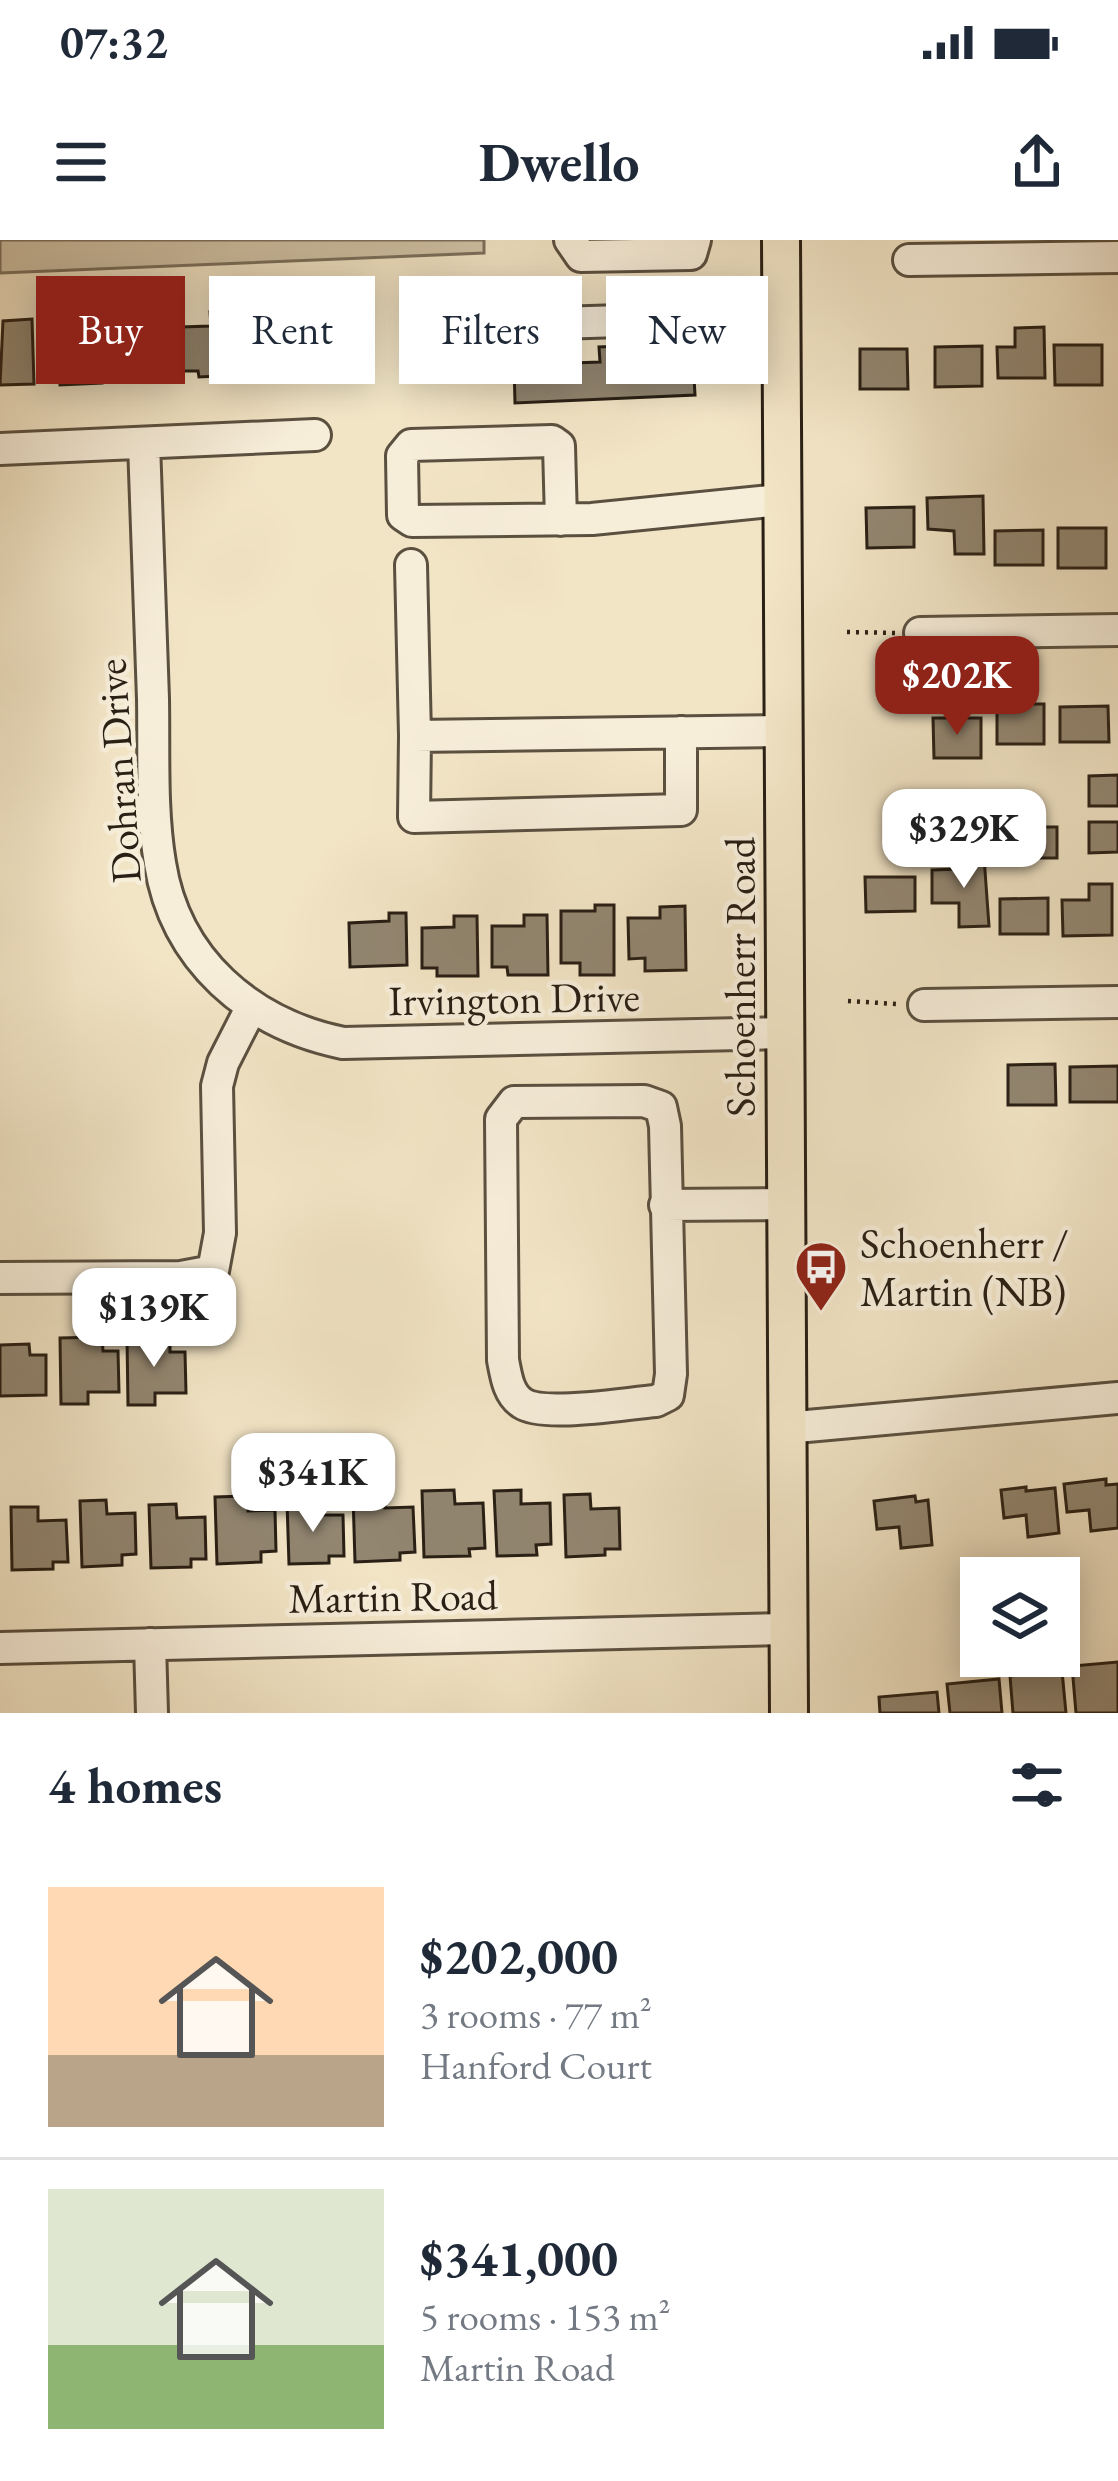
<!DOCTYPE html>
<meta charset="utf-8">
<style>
:root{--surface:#fff;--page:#f6f6f7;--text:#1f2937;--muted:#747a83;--line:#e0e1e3;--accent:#8f2418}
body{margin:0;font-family:"EB Garamond",serif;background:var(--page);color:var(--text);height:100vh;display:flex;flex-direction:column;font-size:45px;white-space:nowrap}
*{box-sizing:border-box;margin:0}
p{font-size:39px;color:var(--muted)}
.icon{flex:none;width:66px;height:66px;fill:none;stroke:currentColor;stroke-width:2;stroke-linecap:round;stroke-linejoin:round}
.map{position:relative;height:1473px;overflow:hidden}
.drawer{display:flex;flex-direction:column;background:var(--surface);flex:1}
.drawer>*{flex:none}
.banner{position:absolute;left:36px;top:36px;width:1047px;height:108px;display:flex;gap:24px}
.fabs{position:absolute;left:960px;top:1317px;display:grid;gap:24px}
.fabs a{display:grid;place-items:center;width:120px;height:120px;border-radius:0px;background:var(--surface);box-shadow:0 6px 30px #0003;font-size:60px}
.price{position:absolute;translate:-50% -102px;padding:0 27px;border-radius:24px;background:#fff;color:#222;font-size:39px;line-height:78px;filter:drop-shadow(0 3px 6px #0008)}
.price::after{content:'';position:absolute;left:50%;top:72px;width:36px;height:27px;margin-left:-18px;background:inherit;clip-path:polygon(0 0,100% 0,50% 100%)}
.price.current{background:var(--accent);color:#fff}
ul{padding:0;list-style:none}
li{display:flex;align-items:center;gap:36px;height:300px;padding:0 48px}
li+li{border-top:3px solid var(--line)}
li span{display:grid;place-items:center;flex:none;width:336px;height:240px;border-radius:0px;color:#555}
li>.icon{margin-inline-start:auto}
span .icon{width:144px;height:144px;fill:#fffc;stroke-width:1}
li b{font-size:51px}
h2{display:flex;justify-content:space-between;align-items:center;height:144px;padding:0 48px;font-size:51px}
.pill{padding:0 42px;border-radius:0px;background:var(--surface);box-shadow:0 6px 30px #0003;font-size:42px;line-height:108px}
.pill.current{background:var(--accent);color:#fff}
.status{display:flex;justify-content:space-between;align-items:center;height:84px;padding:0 60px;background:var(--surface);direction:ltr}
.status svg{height:33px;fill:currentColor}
header{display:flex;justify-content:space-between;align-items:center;height:156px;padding:0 48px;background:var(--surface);font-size:54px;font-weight:700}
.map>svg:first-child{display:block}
.green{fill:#d0c3a8;stroke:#7c715e;stroke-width:3}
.building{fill:#928671;stroke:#291f14;stroke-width:3}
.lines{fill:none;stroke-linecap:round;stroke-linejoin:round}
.minor-casing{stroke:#5b5040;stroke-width:36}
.major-casing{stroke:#291f14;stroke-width:42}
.path{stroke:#291f14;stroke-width:4.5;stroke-dasharray:3 6;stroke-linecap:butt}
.minor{stroke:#f7eeda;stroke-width:30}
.major{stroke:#f2e5c6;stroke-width:36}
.labels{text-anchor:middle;stroke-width:9;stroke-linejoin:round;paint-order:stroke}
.street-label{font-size:42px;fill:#291f14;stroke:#f7eeda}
.poi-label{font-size:42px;fill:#291f14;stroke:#f7eeda;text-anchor:start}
</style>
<div class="status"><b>07:32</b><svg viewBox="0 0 49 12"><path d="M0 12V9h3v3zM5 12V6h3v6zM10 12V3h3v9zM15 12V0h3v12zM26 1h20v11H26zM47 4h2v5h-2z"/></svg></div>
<header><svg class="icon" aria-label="menu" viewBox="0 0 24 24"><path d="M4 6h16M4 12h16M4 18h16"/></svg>Dwello<svg class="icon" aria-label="share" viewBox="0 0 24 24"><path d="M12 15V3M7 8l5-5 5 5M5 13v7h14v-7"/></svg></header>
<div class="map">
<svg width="1118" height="1473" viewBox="0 0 1118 1473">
<rect width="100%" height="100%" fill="#f2e5c6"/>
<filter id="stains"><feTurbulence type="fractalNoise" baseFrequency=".00167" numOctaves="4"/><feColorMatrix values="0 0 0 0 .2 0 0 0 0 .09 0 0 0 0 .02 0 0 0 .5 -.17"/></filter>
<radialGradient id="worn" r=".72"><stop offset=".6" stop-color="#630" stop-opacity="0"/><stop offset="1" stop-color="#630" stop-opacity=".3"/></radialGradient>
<path class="green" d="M 0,0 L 484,0 L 484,13 L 0,33 Z"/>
<path class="building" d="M 308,67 L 311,131 L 268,133 L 268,127 L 253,128 L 251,84 L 281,82 L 280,68 Z
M 239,71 L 241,135 L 199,137 L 198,131 L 183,131 L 181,87 L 211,86 L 210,72 Z
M 170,74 L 173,138 L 131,140 L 130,134 L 115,135 L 113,91 L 143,89 L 142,75 Z
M 32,79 L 34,144 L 0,145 L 3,81 Z
M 100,79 L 102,143 L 60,145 L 60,138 L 44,139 L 42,95 L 72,94 L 71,80 Z
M 1044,87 L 1045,138 L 998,138 L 997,107 L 1015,107 L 1015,88 Z
M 649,102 L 662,102 L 662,105 L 692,102 L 695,155 L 515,163 L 514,125 L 600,122 L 599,107 L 649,105 Z
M 1054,105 L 1102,105 L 1102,145 L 1055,145 Z
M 982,106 L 982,146 L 935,147 L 935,107 Z
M 860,109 L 907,109 L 908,149 L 860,149 Z
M 983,256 L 984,314 L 955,314 L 954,291 L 928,289 L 927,258 Z
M 914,267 L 914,307 L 867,308 L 866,268 Z
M 1058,288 L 1106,288 L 1106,328 L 1058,328 Z
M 1043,290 L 1043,325 L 995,325 L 995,291 Z
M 997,464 L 1044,464 L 1044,504 L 997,504 Z
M 1108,466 L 1109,502 L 1060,502 L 1060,467 Z
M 933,478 L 981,478 L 981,518 L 934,518 Z
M 1118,535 L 1118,566 L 1089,566 L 1089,536 Z
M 1089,582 L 1118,582 L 1118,612 L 1089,613 Z
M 897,585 L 924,585 L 925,614 L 897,615 Z
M 1026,587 L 1057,587 L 1057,618 L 1026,618 Z
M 984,617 L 989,686 L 959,687 L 959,663 L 932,663 L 932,630 L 959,629 L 959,618 Z
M 865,637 L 915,637 L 915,671 L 866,672 Z
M 1089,644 L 1112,644 L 1112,695 L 1063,696 L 1062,660 L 1089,660 Z
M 1048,658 L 1048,694 L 1000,694 L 1000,659 Z
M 595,665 L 614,665 L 614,735 L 580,735 L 580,723 L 561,723 L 561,671 L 595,671 Z
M 685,666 L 686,730 L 645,731 L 645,718 L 629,719 L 628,678 L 660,678 L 660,667 Z
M 389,673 L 406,673 L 407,725 L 350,727 L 349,683 L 389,681 Z
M 524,675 L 547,675 L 548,735 L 508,735 L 507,727 L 492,727 L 492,686 L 524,686 Z
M 454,676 L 477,676 L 478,736 L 437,736 L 437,728 L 422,728 L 422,688 L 454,687 Z
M 1055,824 L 1056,865 L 1008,865 L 1008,825 Z
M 1118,826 L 1118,862 L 1070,862 L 1070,827 Z
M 102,1097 L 103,1111 L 118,1111 L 119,1152 L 88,1152 L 88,1164 L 61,1164 L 60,1098 Z
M 127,1098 L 170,1098 L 170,1112 L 185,1112 L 186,1153 L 155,1153 L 155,1165 L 128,1165 Z
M 29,1104 L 30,1115 L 46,1115 L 46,1155 L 0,1156 L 0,1105 Z
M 1106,1239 L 1106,1245 L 1118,1244 L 1118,1288 L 1091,1291 L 1089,1270 L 1067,1272 L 1064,1244 Z
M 1026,1247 L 1026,1251 L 1055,1248 L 1059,1293 L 1028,1297 L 1026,1275 L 1004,1278 L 1001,1250 Z
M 454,1250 L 455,1264 L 483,1263 L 485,1308 L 469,1309 L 470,1316 L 424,1317 L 422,1251 Z
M 521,1250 L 521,1264 L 550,1263 L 551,1304 L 536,1305 L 537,1315 L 497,1316 L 494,1251 Z
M 385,1254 L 385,1268 L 413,1267 L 415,1312 L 400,1313 L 400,1320 L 355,1322 L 353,1255 Z
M 590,1254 L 591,1269 L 619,1268 L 620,1309 L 605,1309 L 605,1315 L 566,1317 L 564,1255 Z
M 247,1256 L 248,1271 L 275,1270 L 276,1311 L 261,1312 L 261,1322 L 217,1324 L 215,1257 Z
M 915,1256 L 916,1262 L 928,1260 L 932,1305 L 901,1308 L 899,1287 L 877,1289 L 874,1261 Z
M 106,1260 L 107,1274 L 135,1273 L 136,1314 L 122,1315 L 122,1325 L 82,1327 L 80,1261 Z
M 314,1261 L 315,1275 L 343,1275 L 344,1316 L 329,1316 L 329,1323 L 289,1324 L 287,1262 Z
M 176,1264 L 177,1278 L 205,1277 L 206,1319 L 191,1319 L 191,1327 L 151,1328 L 149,1265 Z
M 11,1267 L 38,1267 L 38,1281 L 66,1280 L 68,1322 L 53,1322 L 53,1329 L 12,1330 Z
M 1118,1422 L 1118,1473 L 1076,1473 L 1072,1426 Z
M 1062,1431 L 1066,1473 L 1013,1473 L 1010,1436 Z
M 999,1439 L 1002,1473 L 950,1473 L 947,1444 Z
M 937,1452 L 939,1473 L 880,1473 L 879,1457 Z"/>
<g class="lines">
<g class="minor-casing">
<path id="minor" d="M 570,0 L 581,16 L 691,14 L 695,0
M 909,20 L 1118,17
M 526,84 L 781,76
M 144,203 C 147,288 150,374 153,459 C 154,513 151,570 160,623 C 175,720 250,784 343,803 L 786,793
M 0,209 L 315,195
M 561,280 L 559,206 L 552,201 L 411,205 L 402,216 L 403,275 L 412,281 L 592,279 L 780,260
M 411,325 L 415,496 L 783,491
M 920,393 L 1118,390
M 415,496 L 414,577 L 681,570 L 681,492
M 924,765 L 1118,762
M 644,861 L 661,867 L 665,886 L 671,1134 L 668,1155 L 656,1161 C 627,1163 544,1178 522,1163 C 508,1154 506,1135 503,1120 L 501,879 L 514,862 Z
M 665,965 L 785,964
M 0,1038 L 181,1037 L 213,1031 L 220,993 L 217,846 L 223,823 L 251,768
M 785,1188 L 1118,1158
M 150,1404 L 152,1473
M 0,1408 L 787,1389"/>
</g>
<g class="major-casing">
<path id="major" d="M 781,0 L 789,1473"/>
</g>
<path class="path" d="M 847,392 L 896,393
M 848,761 L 897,764"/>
<use href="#minor" class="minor"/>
<use href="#major" class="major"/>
</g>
<defs>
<g id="bus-pin" transform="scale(2.7)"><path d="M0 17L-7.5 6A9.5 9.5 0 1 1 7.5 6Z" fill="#8f2418" stroke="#f7eeda"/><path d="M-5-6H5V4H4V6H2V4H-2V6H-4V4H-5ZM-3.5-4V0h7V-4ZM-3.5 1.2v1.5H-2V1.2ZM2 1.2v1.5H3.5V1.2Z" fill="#fff"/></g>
</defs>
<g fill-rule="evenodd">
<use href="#bus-pin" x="821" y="1027"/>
</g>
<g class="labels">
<g class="street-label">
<text transform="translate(118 531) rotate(-94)" y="15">Dohran Drive</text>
<text transform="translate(740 737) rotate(-90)" y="15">Schoenherr Road</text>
<text transform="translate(514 758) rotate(-1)" y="15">Irvington Drive</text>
<text transform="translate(393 1356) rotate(-1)" y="15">Martin Road</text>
</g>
<g class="poi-label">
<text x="860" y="1018">Schoenherr /<tspan x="860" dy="48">Martin (NB)</tspan></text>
</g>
</g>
<rect width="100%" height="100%" filter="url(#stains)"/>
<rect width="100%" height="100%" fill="url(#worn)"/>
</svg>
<div class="fabs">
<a><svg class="icon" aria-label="layers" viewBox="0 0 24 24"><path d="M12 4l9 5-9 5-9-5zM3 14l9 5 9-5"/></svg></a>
</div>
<b class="price current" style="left:957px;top:498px">$202K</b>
<b class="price" style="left:964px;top:651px">$329K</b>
<b class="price" style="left:154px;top:1130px">$139K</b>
<b class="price" style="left:313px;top:1295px">$341K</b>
<div class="banner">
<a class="pill current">Buy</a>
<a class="pill">Rent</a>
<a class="pill">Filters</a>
<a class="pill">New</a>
</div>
</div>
<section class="drawer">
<h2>4 homes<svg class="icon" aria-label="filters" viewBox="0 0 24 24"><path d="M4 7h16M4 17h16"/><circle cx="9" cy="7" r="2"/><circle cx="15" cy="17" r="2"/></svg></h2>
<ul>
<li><span style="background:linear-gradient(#ffd9b3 70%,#b9a48a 0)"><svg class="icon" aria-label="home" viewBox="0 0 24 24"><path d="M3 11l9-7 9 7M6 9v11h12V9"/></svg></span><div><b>$202,000</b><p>3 rooms · 77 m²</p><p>Hanford Court</p></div></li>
<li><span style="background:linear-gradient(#dfe7d0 65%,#8fb573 0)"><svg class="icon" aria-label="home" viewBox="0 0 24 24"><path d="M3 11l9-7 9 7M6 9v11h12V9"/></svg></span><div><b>$341,000</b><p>5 rooms · 153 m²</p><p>Martin Road</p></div></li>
</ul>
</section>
